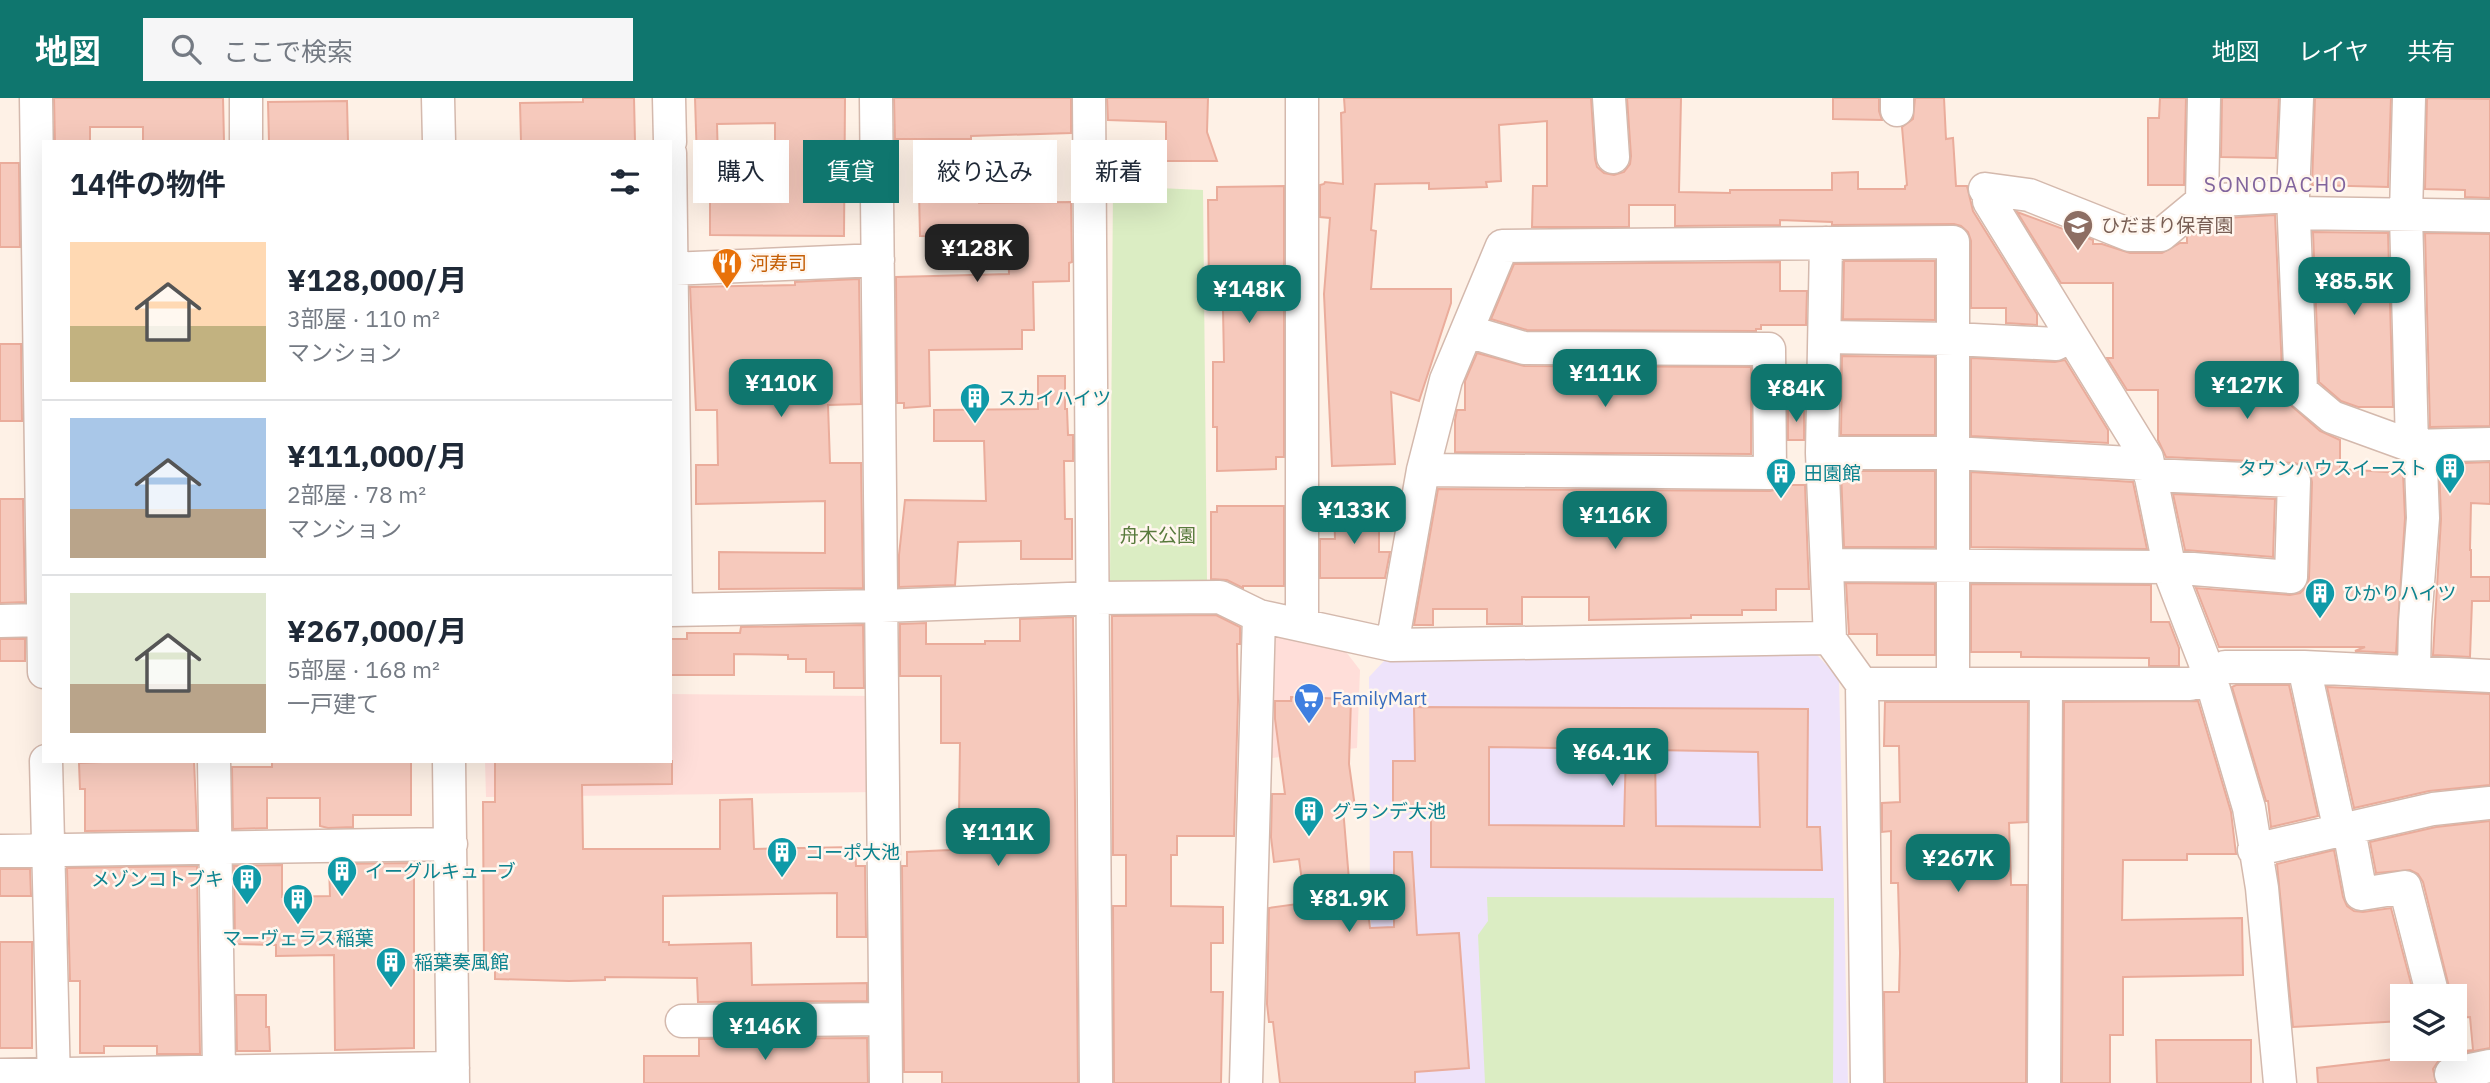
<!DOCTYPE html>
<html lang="ja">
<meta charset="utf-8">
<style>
:root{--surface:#fff;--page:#f6f6f7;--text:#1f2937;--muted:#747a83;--line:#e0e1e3;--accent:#0f766e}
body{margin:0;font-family:"IBM Plex Sans","Noto Sans JP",sans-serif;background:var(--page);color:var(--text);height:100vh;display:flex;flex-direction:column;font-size:26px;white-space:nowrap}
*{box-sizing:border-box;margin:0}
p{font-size:23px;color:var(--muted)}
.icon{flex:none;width:38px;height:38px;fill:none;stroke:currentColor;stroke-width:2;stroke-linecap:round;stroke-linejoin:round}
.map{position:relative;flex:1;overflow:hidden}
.sheet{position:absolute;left:42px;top:42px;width:630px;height:623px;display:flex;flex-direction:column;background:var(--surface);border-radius:0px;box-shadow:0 7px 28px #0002}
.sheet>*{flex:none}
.banner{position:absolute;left:693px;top:42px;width:665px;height:63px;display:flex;gap:14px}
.tools{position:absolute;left:2390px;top:886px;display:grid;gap:14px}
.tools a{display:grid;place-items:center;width:77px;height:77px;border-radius:0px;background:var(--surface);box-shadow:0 7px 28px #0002;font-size:35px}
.price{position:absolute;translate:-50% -60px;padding:0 16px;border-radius:14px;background:var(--accent);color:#fff;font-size:23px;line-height:46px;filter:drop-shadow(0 2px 4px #0008)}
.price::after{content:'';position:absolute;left:50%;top:42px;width:21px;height:16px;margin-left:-10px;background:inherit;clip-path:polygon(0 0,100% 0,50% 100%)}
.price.selected{background:#222;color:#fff}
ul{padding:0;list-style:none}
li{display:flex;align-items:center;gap:21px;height:175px;padding:0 28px}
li+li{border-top:2px solid var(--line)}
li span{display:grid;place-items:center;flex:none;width:196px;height:140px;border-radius:0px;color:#555}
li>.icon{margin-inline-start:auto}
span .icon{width:84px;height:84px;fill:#fffc;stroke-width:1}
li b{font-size:30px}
h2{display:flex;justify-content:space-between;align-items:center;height:84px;padding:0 28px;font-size:30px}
.pill{padding:0 24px;border-radius:0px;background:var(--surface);box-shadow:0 7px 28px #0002;font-size:24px;line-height:63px}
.pill.selected{background:var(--accent);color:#fff}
header{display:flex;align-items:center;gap:42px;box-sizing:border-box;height:98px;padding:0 35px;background:var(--accent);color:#fff}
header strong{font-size:33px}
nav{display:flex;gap:38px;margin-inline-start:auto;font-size:24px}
.search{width:490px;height:63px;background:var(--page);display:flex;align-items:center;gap:18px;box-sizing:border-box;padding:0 24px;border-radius:0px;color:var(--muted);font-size:26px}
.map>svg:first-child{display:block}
.commercial{fill:#ffded9}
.education{fill:#eee3fa}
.green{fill:#dbedc3}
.building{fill:#f6c9bc;stroke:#eaac9b;stroke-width:2;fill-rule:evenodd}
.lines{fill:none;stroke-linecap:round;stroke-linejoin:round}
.minor-casing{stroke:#d4b9ad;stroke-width:35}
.minor{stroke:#fff;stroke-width:32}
.labels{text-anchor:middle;stroke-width:5;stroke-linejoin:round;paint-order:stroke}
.education-label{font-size:19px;fill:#785e54;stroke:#fff6ee;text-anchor:start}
.food-label{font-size:19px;fill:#c56008;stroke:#fff6ee;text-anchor:start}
.culture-label{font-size:19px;fill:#0d838f;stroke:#fff6ee;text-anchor:start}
.park-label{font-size:19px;fill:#587a3c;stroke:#fff6ee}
.shop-label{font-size:19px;fill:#366cbe;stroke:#fff6ee;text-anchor:start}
.neighbourhood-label{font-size:21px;letter-spacing:2px;fill:#81649d;stroke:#fff6ee}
</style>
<header>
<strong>地図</strong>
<div class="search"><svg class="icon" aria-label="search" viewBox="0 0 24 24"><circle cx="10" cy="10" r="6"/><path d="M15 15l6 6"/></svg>ここで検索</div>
<nav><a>地図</a><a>レイヤ</a><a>共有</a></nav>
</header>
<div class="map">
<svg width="2490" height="985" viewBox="0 0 2490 985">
<rect width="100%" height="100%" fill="#fef1e6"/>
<path class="commercial" d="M 1268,522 L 1333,537 L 1360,572 L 1357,650 L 1264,661 Z
M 670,596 L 874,598 L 877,694 L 486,699 L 485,663 L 670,663 Z"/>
<path class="education" d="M 1816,556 L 1839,580 L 1848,985 L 1379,985 L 1370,806 L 1369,579 L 1384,563 Z"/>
<path class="green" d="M 1113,88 L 1203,92 L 1207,484 L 1110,487 Z
M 1487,799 L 1834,800 L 1833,985 L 1485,985 L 1478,837 L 1488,823 Z"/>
<path class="building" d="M 54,0 L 223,0 L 224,44 L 143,44 L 143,29 L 90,29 L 90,44 L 55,44 Z
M 583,0 L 634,0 L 635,44 L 521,44 L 520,5 L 583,4 Z
M 695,0 L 845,0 L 844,138 L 710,137 L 710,77 L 775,77 L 775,25 L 717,26 L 718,63 L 697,63 Z
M 894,0 L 1071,0 L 1071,35 L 971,38 L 971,41 L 895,41 Z
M 1107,0 L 1208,0 L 1207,34 L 1217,63 L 1166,63 L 1166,24 L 1108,22 Z
M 1344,0 L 1591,0 L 1595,61 L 1597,69 L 1604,75 L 1614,77 L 1624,74 L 1630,66 L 1631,58 L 1627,0 L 1681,0 L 1679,94 L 1730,95 L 1730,92 L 1832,92 L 1832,75 L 1858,74 L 1858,91 L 1905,91 L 1905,88 L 1907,87 L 1902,29 L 1913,21 L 1915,0 L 1944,0 L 1946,41 L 1953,40 L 1956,88 L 1967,88 L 1973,113 L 2037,216 L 2037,227 L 2006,225 L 2006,210 L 1971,210 L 1971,143 L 1968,134 L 1961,128 L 1954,126 L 1832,127 L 1832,124 L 1780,122 L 1780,127 L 1675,128 L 1675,107 L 1629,107 L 1629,129 L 1532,129 L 1533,88 L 1547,88 L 1547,23 L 1499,27 L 1501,83 L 1486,84 L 1487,89 L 1429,91 L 1429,85 L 1375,86 L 1371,132 L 1376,133 L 1371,191 L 1451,191 L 1451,205 L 1419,303 L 1391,294 L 1395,366 L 1332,368 L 1324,196 L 1330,120 L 1320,119 L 1320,87 L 1324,86 L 1325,84 L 1343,86 L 1341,15 L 1345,14 Z
M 1833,0 L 1879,0 L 1879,13 L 1882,22 L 1833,21 Z
M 2160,0 L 2186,0 L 2184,87 L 2148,87 L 2148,20 L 2159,20 Z
M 2222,0 L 2279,0 L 2276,60 L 2221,59 Z
M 2315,0 L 2391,0 L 2388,89 L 2312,87 Z
M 2427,0 L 2490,1 L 2490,100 L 2465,99 L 2465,92 L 2425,91 Z
M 347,3 L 348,44 L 269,44 L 268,4 Z
M 0,65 L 19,65 L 20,149 L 0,149 Z
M 1284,88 L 1284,359 L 1276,359 L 1276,371 L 1217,373 L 1217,329 L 1213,329 L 1213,264 L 1224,264 L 1223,211 L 1222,195 L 1209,195 L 1208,102 L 1217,102 L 1217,89 Z
M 978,93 L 979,105 L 1071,104 L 1072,164 L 1069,165 L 1069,183 L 1033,184 L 1034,232 L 1022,232 L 1022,251 L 929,252 L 930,308 L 904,310 L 904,305 L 897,305 L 896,179 L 1009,176 L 1008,139 L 920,138 L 919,94 Z
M 2017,114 L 2093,142 L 2093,146 L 2102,146 L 2130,155 L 2162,155 L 2180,145 L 2187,145 L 2187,139 L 2209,121 L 2275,117 L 2283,294 L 2285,302 L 2320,333 L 2340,342 L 2340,371 L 2403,375 L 2405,420 L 2396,555 L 2355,553 L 2365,549 L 2219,549 L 2196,490 L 2290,497 L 2300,495 L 2307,488 L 2309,480 L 2312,384 L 2310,375 L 2304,368 L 2295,365 L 2166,359 L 2158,342 L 2158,292 L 2127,292 L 2107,260 L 2113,260 L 2113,185 L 2061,185 Z
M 2313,134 L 2388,135 L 2393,309 L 2358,309 L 2341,303 L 2319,284 Z
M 2425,135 L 2490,136 L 2490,328 L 2430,329 Z
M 1844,163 L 1935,163 L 1935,222 L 1843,221 Z
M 1780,164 L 1780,193 L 1807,193 L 1806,227 L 1761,227 L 1761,231 L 1756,231 L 1756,233 L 1527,232 L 1491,221 L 1514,166 Z
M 859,181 L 861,306 L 828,307 L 830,365 L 861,365 L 863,490 L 719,491 L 719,454 L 825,455 L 825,403 L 696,406 L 696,367 L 718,367 L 717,312 L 696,312 L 690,189 L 795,187 L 795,184 Z
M 0,246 L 21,246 L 22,323 L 0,323 Z
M 1477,255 L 1524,268 L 1751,269 L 1751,356 L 1455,354 L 1455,322 L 1457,312 L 1465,312 L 1465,283 Z
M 1842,258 L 1935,259 L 1935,337 L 1841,337 Z
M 1971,260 L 2055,264 L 2065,262 L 2108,332 L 2108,345 L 1971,338 Z
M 1038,278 L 1065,278 L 1065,311 L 1067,311 L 1068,337 L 1073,337 L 1073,363 L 1064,363 L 1065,421 L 1072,421 L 1072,461 L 1021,461 L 1021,443 L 958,444 L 955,487 L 899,489 L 899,457 L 905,402 L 986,403 L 984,343 L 934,343 L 934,312 L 1038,311 Z
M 1788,310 L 1804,310 L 1804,342 L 1788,342 Z
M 2490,364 L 2490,406 L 2471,405 L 2470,452 L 2471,452 L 2471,479 L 2490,479 L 2490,503 L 2472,503 L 2470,559 L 2433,557 L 2441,421 L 2439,366 Z
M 1841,373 L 1935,373 L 1935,449 L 1844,449 Z
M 1971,374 L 2133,384 L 2147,451 L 1971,449 Z
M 1783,387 L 1805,387 L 1809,491 L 1776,491 L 1776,512 L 1742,512 L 1742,517 L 1691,517 L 1691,520 L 1589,522 L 1589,499 L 1522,499 L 1522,526 L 1487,526 L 1487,511 L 1433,511 L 1433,527 L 1414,527 L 1438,391 L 1770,393 L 1778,391 Z
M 2173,396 L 2275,401 L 2273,459 L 2185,452 Z
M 0,401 L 23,401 L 25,504 L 0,505 Z
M 1217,408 L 1284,408 L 1284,488 L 1243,488 L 1243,490 L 1227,482 L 1211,481 L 1211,414 L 1217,414 Z
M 1334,408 L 1379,408 L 1379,454 L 1390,454 L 1385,480 L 1320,480 L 1320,441 L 1335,441 Z
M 1846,485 L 1935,486 L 1935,557 L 1877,557 L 1877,536 L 1849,536 Z
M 1971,486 L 2151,487 L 2151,524 L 2169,524 L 2179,550 L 2179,568 L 2149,568 L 2149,560 L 2021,559 L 2021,554 L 1971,554 Z
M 1216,517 L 1240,529 L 1240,546 L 1237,546 L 1238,602 L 1234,738 L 1177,738 L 1177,757 L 1171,757 L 1171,808 L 1223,809 L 1223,845 L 1211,845 L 1211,894 L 1223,894 L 1221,985 L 1114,985 L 1113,808 L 1126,808 L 1126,757 L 1113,757 L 1112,518 Z
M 1073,519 L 1078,985 L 942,985 L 942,974 L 904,974 L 902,768 L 907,768 L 907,754 L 950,752 L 949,719 L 959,719 L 960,645 L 941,645 L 941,578 L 900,578 L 900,526 L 926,525 L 926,546 L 985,546 L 985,543 L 1020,543 L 1020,521 Z
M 863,527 L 864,590 L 834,590 L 834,574 L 806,574 L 806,561 L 788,561 L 788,557 L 734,556 L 734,577 L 670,577 L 670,541 L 687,541 L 687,535 L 740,535 L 741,529 Z
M 0,541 L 25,541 L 25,563 L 0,563 Z
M 2236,587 L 2289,587 L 2318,718 L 2271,729 L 2268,703 L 2266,703 L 2232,589 Z
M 2327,589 L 2490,596 L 2490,687 L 2429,693 L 2354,710 Z
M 1291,599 L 1351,601 L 1349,666 L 1355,709 L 1343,710 L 1349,782 L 1364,782 L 1370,830 L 1394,829 L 1394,754 L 1412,754 L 1417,837 L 1459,835 L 1469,970 L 1415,974 L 1415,985 L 1280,985 L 1273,924 L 1269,924 L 1267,906 L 1269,810 L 1305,805 L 1299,761 L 1274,764 L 1271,739 L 1272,696 L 1285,696 L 1275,621 L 1275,603 L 1291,603 Z
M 2198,603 L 2231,714 L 2236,756 L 2187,756 L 2187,762 L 2123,762 L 2122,822 L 2242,820 L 2243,877 L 2123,879 L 2123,937 L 2110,937 L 2110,985 L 2062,985 L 2064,604 Z
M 1885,604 L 2028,604 L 2027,724 L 2009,725 L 2011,787 L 2027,787 L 2026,985 L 1885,985 L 1884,894 L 1899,894 L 1900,855 L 1898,785 L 1891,785 L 1891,733 L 1882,734 L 1882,705 L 1900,704 L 1899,648 L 1884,648 Z
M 1414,609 L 1808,611 L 1807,729 L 1820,729 L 1822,772 L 1431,769 L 1431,712 L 1393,713 L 1393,663 L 1415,663 ZM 1489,649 L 1626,651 L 1624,728 L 1489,727 ZM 1655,652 L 1758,654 L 1760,729 L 1656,728 Z
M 126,663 L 194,663 L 197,732 L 85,733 L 85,691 L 80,691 L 79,665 Z
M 272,663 L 411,663 L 411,717 L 353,717 L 353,729 L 328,730 L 320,728 L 320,700 L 267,700 L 267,730 L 233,731 L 232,669 L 272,669 Z
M 495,663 L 672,663 L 672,686 L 582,687 L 583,751 L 720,751 L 720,702 L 752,701 L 754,751 L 855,749 L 856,768 L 865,768 L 866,839 L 837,839 L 837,795 L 663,798 L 663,844 L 669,844 L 669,847 L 751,845 L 752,887 L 867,885 L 867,903 L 698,904 L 697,880 L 605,879 L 605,882 L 569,883 L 495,881 L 495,870 L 484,870 L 483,704 L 495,704 Z
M 2490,723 L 2490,950 L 2447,958 L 2439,962 L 2433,971 L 2436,985 L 2318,985 L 2317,970 L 2473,952 L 2470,919 L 2455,920 L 2455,896 L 2451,897 L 2423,784 L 2418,776 L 2410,772 L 2376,775 L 2370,744 L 2436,729 Z
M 2334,752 L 2343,799 L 2347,808 L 2354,813 L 2363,814 L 2391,810 L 2413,893 L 2403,896 L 2403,923 L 2293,929 L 2277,766 Z
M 414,765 L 414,950 L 335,952 L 334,857 L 276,858 L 276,847 L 235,846 L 234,768 L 282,767 L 282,799 L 330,798 L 329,766 Z
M 197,768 L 200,956 L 157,956 L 157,948 L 104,948 L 104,955 L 80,955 L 80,883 L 70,883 L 67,770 Z
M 0,771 L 30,771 L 31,798 L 0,798 Z
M 0,844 L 32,844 L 32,950 L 0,950 Z
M 236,897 L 266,897 L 266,929 L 269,929 L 270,953 L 237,953 Z
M 867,940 L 868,985 L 644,985 L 644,958 L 699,958 L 699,941 Z
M 2156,942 L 2251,942 L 2251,985 L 2157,985 Z"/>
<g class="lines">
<g class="minor-casing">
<path id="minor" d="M 36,0 L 44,574
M 246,0 L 246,44
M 438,0 L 439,44
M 669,0 L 670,44
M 876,0 L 886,985
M 1089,0 L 1096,985
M 1302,0 L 1302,525
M 1609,0 L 1613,59
M 1897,0 L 1897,12
M 2297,0 L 2293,98 L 2301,293 L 2332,319 L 2412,348 L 2421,368 L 2423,420 L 2415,524 L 2414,573
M 2409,0 L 2406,117 L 2412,348 L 2490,346
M 670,55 L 676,512
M 1985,91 L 2029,97 L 2130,137 L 2161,137 L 2202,103 L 2293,98
M 1989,103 L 2147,360 L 2171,477 L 2210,578 L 2249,710 L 2262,790 L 2280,985
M 2202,103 L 2204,0
M 2294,115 L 2490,118
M 1826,145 L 1822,355 L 1830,541
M 670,171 L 878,162
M 1825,239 L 1953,241 L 2056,246
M 1822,355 L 1953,355 L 2148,366
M 1423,372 L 1770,375 L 1769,251 L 1524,250 L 1467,233
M 1827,467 L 2169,469 L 2291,479 L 2294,383 L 2150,377
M 670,512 L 882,508 L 1094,500 L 1220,499 L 1259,518 L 1392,547 L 1829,540 L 1862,586 L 1867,985
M 0,523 L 44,522
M 1392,547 L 1423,372 L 1446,282 L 1502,148 L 1953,144 L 1953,586
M 2304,569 L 2340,733
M 1862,586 L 2190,586 L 2202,583 L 2225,569 L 2304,569 L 2490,578
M 46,663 L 54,985
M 214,663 L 219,973
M 449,663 L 453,985
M 2349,732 L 2361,796 L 2405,789 L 2433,898
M 2254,752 L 2433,711 L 2490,705
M 0,753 L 451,746
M 682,923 L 885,921
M 2451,976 L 2490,968
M 0,977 L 453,970
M 1246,985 L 1259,518
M 2044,985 L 2046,586"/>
</g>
<use href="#minor" class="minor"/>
</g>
<defs>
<g id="school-pin" transform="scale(1.575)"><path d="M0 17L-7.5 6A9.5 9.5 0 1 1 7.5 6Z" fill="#8d6e63" stroke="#fff6ee"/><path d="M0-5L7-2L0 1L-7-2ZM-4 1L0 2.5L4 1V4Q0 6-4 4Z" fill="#fff"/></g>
<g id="restaurant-pin" transform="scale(1.575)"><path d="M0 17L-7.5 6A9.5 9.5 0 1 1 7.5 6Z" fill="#e8710a" stroke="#fff6ee"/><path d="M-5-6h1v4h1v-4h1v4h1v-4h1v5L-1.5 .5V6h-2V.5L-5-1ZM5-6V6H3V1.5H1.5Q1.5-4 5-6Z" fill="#fff"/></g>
<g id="building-pin" transform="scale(1.575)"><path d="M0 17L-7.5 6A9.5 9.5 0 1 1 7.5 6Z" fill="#0f9aa8" stroke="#fff6ee"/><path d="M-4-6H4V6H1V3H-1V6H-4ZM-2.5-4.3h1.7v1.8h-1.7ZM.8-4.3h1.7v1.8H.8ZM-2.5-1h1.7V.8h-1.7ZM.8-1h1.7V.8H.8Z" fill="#fff"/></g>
<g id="supermarket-pin" transform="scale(1.575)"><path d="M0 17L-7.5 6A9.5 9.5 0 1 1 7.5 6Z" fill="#3f7fe0" stroke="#fff6ee"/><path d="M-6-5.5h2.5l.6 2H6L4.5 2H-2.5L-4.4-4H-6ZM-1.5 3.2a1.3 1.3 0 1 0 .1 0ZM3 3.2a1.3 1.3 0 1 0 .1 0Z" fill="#fff"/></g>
</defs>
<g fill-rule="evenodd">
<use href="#school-pin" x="2078" y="127"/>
<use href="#restaurant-pin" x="727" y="165"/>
<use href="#building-pin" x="975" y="300"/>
<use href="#building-pin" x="2450" y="370"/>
<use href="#building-pin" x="1781" y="375"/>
<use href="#building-pin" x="2320" y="495"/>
<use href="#supermarket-pin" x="1309" y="600"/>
<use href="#building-pin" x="1309" y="713"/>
<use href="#building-pin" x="782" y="754"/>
<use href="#building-pin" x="342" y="773"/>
<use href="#building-pin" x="247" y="781"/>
<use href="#building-pin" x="298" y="801"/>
<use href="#building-pin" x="391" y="864"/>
</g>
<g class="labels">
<g class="education-label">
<text x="2101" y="134">ひだまり保育園</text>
</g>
<g class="food-label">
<text x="750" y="172">河寿司</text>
</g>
<g class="culture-label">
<text x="998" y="307">スカイハイツ</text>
<text x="2427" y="377" text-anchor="end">タウンハウスイースト</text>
<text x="1804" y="382">田園館</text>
<text x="2343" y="502">ひかりハイツ</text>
<text x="1332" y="720">グランデ大池</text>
<text x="805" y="761">コーポ大池</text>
<text x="365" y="780">イーグルキューブ</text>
<text x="224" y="788" text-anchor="end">メゾンコトブキ</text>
<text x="298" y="847" text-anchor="middle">マーヴェラス稲葉</text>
<text x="414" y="871">稲葉奏風館</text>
</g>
<g class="park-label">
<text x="1158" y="444">舟木公園</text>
</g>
<g class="shop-label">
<text x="1332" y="607">FamilyMart</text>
</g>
<g class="neighbourhood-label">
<text x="2276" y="94">SONODACHO</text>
</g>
</g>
</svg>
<div class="tools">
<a><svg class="icon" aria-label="layers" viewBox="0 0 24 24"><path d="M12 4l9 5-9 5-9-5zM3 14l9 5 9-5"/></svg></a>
</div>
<b class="price selected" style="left:977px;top:186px">¥128K</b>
<b class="price" style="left:2354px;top:219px">¥85.5K</b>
<b class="price" style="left:1249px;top:227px">¥148K</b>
<b class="price" style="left:1605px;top:311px">¥111K</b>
<b class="price" style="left:781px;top:321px">¥110K</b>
<b class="price" style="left:2247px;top:323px">¥127K</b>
<b class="price" style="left:1796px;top:326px">¥84K</b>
<b class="price" style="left:1354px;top:448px">¥133K</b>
<b class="price" style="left:1615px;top:453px">¥116K</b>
<b class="price" style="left:1612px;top:690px">¥64.1K</b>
<b class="price" style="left:998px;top:770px">¥111K</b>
<b class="price" style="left:1958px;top:796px">¥267K</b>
<b class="price" style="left:1349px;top:836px">¥81.9K</b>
<b class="price" style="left:765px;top:964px">¥146K</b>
<div class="banner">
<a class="pill">購入</a>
<a class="pill selected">賃貸</a>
<a class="pill">絞り込み</a>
<a class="pill">新着</a>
</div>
<section class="sheet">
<h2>14件の物件<svg class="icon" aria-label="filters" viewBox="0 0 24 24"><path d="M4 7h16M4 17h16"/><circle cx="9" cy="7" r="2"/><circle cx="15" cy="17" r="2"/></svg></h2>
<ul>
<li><span style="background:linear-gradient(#ffd9b3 60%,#c2b280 0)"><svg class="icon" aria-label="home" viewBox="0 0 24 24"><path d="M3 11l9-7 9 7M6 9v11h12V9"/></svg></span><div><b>¥128,000/月</b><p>3部屋 · 110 m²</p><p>マンション</p></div></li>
<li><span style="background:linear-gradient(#a9c7e8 65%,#b9a48a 0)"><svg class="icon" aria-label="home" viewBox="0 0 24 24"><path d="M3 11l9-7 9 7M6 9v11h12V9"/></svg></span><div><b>¥111,000/月</b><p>2部屋 · 78 m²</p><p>マンション</p></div></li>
<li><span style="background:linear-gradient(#dfe7d0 65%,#b9a48a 0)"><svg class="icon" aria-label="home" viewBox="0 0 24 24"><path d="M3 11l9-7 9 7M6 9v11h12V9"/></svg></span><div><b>¥267,000/月</b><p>5部屋 · 168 m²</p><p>一戸建て</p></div></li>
</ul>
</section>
</div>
